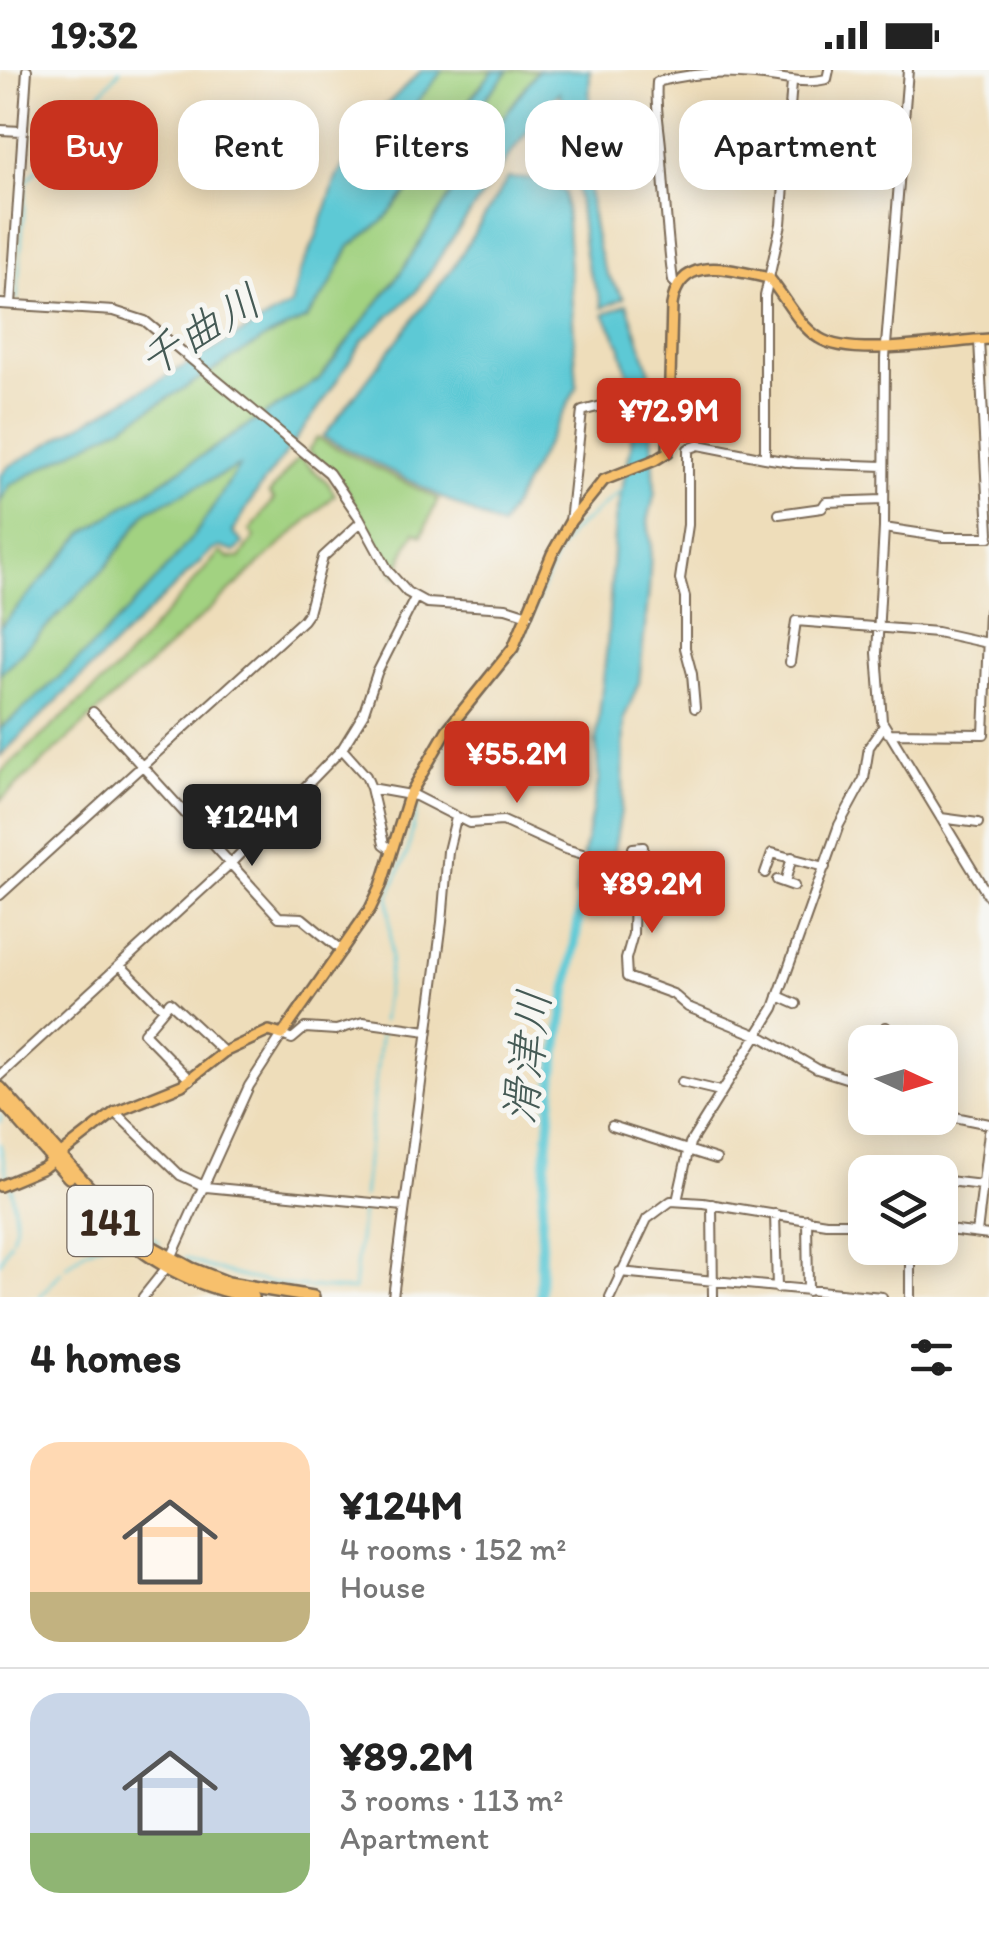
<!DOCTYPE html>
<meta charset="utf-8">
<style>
:root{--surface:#fff;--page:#f6f6f6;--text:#222;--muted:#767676;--line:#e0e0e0;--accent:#c8321e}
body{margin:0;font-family:Itim,"Klee One",sans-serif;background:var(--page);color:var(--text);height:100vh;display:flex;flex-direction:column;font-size:38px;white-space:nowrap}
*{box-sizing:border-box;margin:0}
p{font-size:32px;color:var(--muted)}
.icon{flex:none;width:55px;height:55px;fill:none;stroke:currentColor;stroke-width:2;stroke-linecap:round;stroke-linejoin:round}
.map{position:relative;height:1227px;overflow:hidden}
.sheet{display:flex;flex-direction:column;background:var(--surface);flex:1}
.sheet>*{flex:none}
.banner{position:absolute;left:30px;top:30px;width:930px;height:90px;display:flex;gap:20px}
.needle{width:65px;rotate:94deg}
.controls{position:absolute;left:848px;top:955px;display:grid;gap:20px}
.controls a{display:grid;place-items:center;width:110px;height:110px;border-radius:20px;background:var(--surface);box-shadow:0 5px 25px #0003;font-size:50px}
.price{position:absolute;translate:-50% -85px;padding:0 22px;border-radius:10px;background:var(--accent);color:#fff;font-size:32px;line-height:65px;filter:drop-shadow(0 2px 5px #0008)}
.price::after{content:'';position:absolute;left:50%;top:60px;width:30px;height:22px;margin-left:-15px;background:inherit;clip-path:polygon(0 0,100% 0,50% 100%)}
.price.on{background:#222;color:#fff}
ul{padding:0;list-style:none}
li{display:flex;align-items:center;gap:30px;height:250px;padding:0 30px}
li+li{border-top:2px solid var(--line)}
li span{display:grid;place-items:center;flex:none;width:280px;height:200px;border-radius:30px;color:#555}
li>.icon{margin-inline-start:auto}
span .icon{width:120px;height:120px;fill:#fffc;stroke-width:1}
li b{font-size:42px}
h2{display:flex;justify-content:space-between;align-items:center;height:120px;padding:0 30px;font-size:42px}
.chip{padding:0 35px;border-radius:30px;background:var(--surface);box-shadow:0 5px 25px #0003;font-size:35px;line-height:90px}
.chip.on{background:var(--accent);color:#fff}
.status{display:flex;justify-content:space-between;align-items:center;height:70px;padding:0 50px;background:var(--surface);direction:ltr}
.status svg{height:28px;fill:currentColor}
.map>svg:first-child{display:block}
.green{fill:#a2d281;stroke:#6e7e50;stroke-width:2.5}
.water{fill:#5dc9d5;stroke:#4c7a7a;stroke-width:2.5}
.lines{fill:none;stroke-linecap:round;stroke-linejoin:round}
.stream{stroke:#5dc9d5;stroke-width:2.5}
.river{stroke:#5dc9d5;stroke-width:10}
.minor-casing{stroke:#7a6955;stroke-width:12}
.major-casing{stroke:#7a6955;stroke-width:14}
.highway-casing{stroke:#7a6955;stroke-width:16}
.minor{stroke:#fff;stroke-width:8}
.major{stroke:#f7c06c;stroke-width:9}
.highway{stroke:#f7c06c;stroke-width:11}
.labels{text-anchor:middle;stroke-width:10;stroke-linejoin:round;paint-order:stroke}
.shield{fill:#f6f6f2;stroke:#73675e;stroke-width:2.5}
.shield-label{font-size:40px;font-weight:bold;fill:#3b2a1e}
.water-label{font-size:45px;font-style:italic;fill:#455a55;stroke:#f6f6f2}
</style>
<div class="status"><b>19:32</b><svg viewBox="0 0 49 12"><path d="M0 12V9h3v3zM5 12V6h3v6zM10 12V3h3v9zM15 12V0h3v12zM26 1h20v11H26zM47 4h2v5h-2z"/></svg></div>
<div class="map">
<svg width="989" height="1227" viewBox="0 0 989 1227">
<rect width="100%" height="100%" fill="#f6f6f2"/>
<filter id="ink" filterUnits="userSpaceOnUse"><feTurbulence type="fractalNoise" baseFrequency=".01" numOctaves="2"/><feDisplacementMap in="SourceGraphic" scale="20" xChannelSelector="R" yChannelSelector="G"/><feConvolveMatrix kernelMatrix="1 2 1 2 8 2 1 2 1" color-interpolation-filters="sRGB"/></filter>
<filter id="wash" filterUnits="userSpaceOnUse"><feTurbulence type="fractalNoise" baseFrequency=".0048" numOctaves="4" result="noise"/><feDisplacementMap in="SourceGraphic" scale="40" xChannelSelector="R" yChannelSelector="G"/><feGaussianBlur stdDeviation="2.25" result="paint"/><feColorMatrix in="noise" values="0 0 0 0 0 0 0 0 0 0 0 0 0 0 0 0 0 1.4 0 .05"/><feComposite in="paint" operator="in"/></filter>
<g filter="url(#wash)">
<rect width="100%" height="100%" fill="#eeddba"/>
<path class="green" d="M 443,0 L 494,0 L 457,44 L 423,95 L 401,52 Z
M 509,0 L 538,0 L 482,76 L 399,205 L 319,309 L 84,463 L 0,557 L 0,432 L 10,415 L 124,355 L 267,267 L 306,249 L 328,219 L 350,176 L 382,152 Z
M 317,368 L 438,429 L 422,465 L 415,462 C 408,474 398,491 400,504 L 396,506 L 344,415 L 308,380 Z
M 299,387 L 328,413 L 335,425 L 0,731 L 0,703 L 117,599 L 220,482 L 228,488 L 240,488 L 255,467 L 250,461 L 274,429 L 269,424 Z
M 241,394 C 226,416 213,439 198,460 C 142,534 71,599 0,659 L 0,604 L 107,496 L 147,441 Z"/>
<path class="water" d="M 422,0 L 443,0 L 401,52 L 423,94 L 458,44 L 494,0 L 509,0 L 382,152 L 350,176 L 328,219 L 306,249 L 267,267 L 124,355 L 10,415 L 0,432 L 0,406 L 8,397 L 291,235 L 299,204 L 315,170 L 337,106 L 376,45 Z
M 538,0 L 590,0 C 589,62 583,136 603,195 C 607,207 617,218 624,228 L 602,238 C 601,221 590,210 587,194 C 576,137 578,76 559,22 L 516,76 L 415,223 L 363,270 L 323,332 L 254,426 L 233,462 L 243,473 L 235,482 L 220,477 L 211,481 L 0,686 L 0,659 C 71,599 140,535 197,461 C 212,441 225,417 239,396 L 147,441 L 107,496 L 0,604 L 0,557 L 84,463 L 319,309 L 399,205 L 482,76 Z
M 508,108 L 543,110 L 565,122 L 577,317 L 501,457 L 323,367 L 454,196 Z
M 627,234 L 649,299 L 655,422 L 648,451 L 651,476 L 649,519 L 639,613 L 624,648 L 623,729 L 606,827 L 575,825 L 599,708 L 596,672 L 607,576 L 615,451 L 631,377 L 634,328 L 620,275 L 604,244 Z"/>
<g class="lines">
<path class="stream" d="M 558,110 L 575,87
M 17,229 L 26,112 L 120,0
M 515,583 L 557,484 L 570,463 L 621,421
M 382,951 L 391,888 L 389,825 L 408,781 L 418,733
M 0,1052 L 1,1045
M 0,1074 L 7,1107
M 11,1115 L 16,1155 L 12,1168
M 363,1127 L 381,959
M 137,1155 L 159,1173
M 185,1188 C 240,1212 295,1218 354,1220 L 362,1138
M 0,1192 L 10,1172
M 66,1197 L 85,1181 L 115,1167
M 40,1227 L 61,1202"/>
<path class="river" d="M 540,1227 L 542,1138 L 554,1002 L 584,816"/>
</g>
</g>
<g filter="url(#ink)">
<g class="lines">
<g class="minor-casing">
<path id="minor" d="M 908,0 L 885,288 L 884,458 L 877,583 L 882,651 L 989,827
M 0,60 L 22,61
M 678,216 L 673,211 C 667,166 664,121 661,76 C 659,54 655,35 657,12 C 688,3 722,2 755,5 C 780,7 802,15 827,9 L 829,0
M 0,234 L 114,241 L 145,251 L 329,403 L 359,447 L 389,502 L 407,522 L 427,533 L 506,538 L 528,545
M 11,234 L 27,0
M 979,270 L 989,463
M 765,388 L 796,393 L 884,396
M 779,444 L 822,438 L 826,432 L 883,430
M 570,452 L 582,341 L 601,336
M 884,458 L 944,467 L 989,467
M 790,592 L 796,551 L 937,562 L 987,573
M 695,638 L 692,604 L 685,578 L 685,527 L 680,509 L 688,455 L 688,379 L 699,375 L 765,388 L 765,226 L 781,154 L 792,12
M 93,642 L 279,847 L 302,848 L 342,881
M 888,663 L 984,664 L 989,541
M 342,679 L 366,706 L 371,718 L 416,726 L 469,753 L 503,751 L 565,779 L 625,796 L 630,796 L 633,778 L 643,777 L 634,820 L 633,864 L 626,889 L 627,907 L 673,924 L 688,937 L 764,968 L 817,999 L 865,1014
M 371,718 L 384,774 L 392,780
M 941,748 L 978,753
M 765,803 L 772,783 L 825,797
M 777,810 L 794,816
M 785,812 L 792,787
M 0,825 L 303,550 L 308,543 L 323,487 L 361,452
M 120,895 L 164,939
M 778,926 L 796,934
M 883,972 L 886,957
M 0,1005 L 231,793 L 342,679 L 363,645 L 377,603 L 415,528
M 190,1010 L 144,963 L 170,932 L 224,982
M 682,1012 L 720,1021
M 115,1042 L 180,1105 L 206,1117 L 404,1136
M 940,1044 L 989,1054
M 612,1056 L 716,1089
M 940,1110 L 982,1115
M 677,1131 L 690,1073 L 774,938 L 839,755 L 864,709 L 869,677 L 883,657
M 712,1134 L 713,1227
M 775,1144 L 777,1218
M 807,1149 L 808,1221
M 940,1159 L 989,1165
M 977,1163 L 989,1062
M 910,1178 L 910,1227
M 620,1202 L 882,1227
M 143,1227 L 167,1197 L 249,1016 L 282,965 L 292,969 L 305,958 L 336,960 L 363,952 L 427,961
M 393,1227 L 442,852 L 448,781 L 456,748
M 610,1227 L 647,1149 L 671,1131 L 703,1133 L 826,1153 L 865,1153"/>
</g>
<g class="major-casing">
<path id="major" d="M 0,1116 L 43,1098 L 115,1042 L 182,1015 L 224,982 L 269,961 L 282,965 L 370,839 L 381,816 L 409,726 L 447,660 L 513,578 L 552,484 L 570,452 L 604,410 L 655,390 L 668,382 L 672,235 C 680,181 733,201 769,208 C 785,227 798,255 819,268 C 851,289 948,271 989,269"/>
</g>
<g class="highway-casing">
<path id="highway" d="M 0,1018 L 106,1137 L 148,1175 L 192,1199 L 228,1213 L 313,1227
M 0,1029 L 69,1107
M 112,1154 C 150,1193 199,1217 252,1227"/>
</g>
<use href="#minor" class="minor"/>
<use href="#major" class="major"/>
<use href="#highway" class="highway"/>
</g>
</g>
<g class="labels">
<rect class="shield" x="67.5" y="1116" width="85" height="70" rx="8"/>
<g class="shield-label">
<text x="110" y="1165">141</text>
</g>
<g class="water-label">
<text transform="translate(199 260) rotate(-31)" y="16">千曲川</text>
<text transform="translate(526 987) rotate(-83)" y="16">滑津川</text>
</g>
</g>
</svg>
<div class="controls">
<a><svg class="needle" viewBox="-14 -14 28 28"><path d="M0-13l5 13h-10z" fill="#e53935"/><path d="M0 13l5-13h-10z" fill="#767676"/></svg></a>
<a><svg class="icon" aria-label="layers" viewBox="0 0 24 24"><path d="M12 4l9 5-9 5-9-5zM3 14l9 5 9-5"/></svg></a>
</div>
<b class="price" style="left:669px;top:393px">¥72.9M</b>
<b class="price" style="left:517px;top:736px">¥55.2M</b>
<b class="price on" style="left:252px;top:799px">¥124M</b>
<b class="price" style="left:652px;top:866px">¥89.2M</b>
<div class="banner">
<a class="chip on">Buy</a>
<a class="chip">Rent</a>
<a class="chip">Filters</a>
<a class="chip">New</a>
<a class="chip">Apartment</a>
</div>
</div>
<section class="sheet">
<h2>4 homes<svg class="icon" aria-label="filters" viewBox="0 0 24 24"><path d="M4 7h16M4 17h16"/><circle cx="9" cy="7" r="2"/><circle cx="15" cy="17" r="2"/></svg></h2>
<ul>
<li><span style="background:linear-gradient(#ffd9b3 75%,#c2b280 0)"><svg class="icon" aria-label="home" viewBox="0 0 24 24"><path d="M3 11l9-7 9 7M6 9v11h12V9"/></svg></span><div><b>¥124M</b><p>4 rooms · 152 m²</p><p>House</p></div></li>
<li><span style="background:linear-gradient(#c9d6e8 70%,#8fb573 0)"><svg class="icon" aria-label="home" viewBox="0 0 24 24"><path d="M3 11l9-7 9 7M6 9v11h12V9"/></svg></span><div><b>¥89.2M</b><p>3 rooms · 113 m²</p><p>Apartment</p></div></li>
</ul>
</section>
